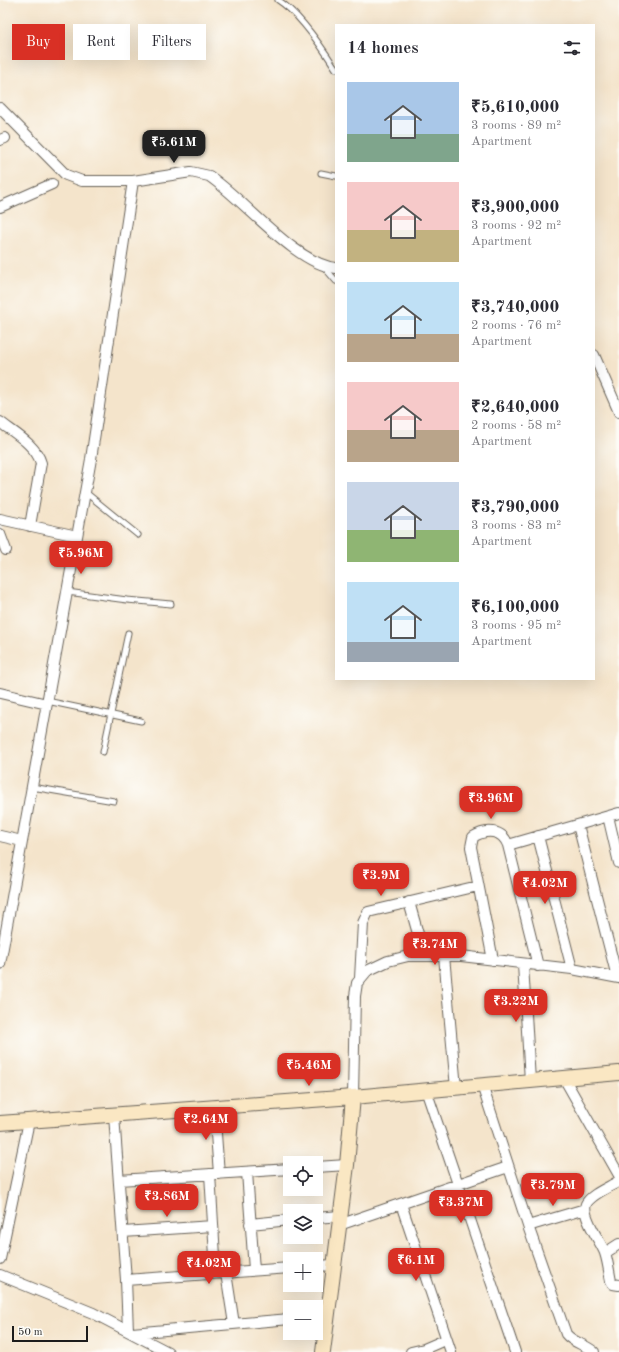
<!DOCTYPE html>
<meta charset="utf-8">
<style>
:root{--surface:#fff;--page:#f7f7f7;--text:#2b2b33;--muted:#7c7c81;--accent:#d93025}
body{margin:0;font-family:"Old Standard TT",serif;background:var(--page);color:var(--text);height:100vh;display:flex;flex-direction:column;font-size:15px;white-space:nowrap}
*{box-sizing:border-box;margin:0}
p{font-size:13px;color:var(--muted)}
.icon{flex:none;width:22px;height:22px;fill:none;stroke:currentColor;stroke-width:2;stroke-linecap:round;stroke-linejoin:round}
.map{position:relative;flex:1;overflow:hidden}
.drawer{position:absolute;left:335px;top:24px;width:260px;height:656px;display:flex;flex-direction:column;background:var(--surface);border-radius:0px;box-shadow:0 4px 16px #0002}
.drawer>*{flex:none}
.guide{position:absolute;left:12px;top:24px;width:263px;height:36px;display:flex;gap:8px}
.buttons{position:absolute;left:283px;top:1156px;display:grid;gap:8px}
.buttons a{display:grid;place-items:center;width:40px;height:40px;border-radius:0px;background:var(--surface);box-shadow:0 4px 16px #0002;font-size:20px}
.scale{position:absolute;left:12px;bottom:10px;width:76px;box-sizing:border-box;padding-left:4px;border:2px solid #1c1c1c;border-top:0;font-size:11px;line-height:14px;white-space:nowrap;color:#1c1c1c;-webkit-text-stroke:3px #fdfcf7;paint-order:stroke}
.price{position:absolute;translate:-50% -34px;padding:0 9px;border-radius:8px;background:var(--accent);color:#fff;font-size:13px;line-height:26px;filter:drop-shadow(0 1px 2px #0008)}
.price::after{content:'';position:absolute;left:50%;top:24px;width:12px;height:9px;margin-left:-6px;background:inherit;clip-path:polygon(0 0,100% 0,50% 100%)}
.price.active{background:#222;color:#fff}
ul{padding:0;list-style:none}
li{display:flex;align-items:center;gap:12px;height:100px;padding:0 12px}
li span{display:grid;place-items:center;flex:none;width:112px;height:80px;border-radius:0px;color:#555}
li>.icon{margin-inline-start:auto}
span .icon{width:48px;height:48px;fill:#fffc;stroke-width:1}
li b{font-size:17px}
h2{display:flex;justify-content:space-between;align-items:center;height:48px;padding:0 12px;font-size:17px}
.chip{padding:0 14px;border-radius:0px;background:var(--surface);box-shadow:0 4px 16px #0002;font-size:14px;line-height:36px}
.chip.active{background:var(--accent);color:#fff}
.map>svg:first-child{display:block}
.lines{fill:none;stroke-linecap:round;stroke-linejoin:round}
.lane-casing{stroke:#686259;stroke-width:7}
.street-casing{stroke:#686259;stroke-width:12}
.secondary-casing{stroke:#686259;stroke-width:16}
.lane{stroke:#fff;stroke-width:5}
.street{stroke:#fff;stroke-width:10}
.secondary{stroke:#fae7c3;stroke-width:14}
</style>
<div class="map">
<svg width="619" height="1352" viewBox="0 0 619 1352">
<rect width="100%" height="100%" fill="#fdfcf7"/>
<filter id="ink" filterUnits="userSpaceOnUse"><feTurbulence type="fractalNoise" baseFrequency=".025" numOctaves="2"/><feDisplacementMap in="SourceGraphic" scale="8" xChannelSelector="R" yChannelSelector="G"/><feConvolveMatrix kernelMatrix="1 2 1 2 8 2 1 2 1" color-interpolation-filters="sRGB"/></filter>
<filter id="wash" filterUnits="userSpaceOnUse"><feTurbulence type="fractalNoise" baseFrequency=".012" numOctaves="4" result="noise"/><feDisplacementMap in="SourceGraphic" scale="16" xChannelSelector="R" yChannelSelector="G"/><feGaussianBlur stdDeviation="0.9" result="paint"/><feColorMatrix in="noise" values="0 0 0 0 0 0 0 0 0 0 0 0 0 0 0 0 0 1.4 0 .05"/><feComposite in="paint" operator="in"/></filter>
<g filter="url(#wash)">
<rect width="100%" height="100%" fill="#f4e4cb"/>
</g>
<g filter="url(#ink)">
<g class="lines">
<g class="lane-casing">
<path id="lane" d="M 278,0 C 300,14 322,47 336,69
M 321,173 L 336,176
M 324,267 L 336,281
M 85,492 L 138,535
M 67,592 L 127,600 L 171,604
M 47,701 L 141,721
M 103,752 L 128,633
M 32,787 L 114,801"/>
</g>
<g class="street-casing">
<path id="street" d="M 0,108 L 66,175 L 82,181 L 133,181 L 191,172 L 209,176 C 245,200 295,264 336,268
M 0,140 L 5,138
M 0,207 L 52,184
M 594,355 L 619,412
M 0,422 C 14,433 36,445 41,463 L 30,526
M 0,519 L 77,536
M 0,534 L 6,550
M 0,693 L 47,704
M 608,816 L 619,863
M 578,825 L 617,977
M 0,836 L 22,841
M 538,836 L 572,969
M 508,845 L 619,813
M 409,902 L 424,955
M 444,956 L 456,1088
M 493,960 L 471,847 L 473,837 C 486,829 502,829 508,845 L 538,966
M 0,964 L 91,459 L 133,181
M 523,964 L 530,1081
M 360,978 L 363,923 L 368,912 L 478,886
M 564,1078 L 619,1175
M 482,1085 L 528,1226 L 566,1334 C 573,1343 585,1344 594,1352
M 426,1090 L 515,1352
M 353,1097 L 355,996 L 357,983 L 367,971 L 388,961 L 408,956 L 461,956 L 572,969 L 619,978
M 214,1107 L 219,1174
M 114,1115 L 126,1280 L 128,1331
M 316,1167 L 347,1165
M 247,1172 L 254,1270
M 210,1174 L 216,1273
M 119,1180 L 290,1169
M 619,1181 C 610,1187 591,1194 586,1204 C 581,1216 601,1242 605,1253 C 608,1262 609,1272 611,1281 L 613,1284 L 619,1285
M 401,1204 L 451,1352
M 316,1218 L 340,1216
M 250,1224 L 290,1220
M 339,1225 L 508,1167
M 528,1226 L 585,1209
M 123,1232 L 213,1226
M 605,1253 L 619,1244
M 0,1259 L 29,1121
M 316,1266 L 334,1265
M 226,1273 L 234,1324
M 0,1275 L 93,1313 L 168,1352
M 126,1280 L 290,1268
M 316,1316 L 328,1315
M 132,1333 L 290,1319
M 411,1352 L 424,1349 L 447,1339"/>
</g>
<g class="secondary-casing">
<path id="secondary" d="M 0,1123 L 353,1097 L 619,1073
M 323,1352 L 347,1165 L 353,1097"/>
</g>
<use href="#lane" class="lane"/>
<use href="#street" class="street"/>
<use href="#secondary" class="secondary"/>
</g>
</g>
</svg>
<div class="buttons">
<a><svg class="icon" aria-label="locate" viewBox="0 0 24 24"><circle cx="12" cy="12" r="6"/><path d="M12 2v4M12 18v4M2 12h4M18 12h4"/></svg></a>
<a><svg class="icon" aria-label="layers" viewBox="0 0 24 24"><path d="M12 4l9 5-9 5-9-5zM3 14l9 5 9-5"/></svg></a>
<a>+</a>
<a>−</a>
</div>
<div class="scale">50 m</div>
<b class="price active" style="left:174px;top:164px">₹5.61M</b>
<b class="price" style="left:81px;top:575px">₹5.96M</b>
<b class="price" style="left:491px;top:820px">₹3.96M</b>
<b class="price" style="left:381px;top:897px">₹3.9M</b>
<b class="price" style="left:545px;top:905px">₹4.02M</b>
<b class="price" style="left:435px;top:966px">₹3.74M</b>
<b class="price" style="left:516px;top:1023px">₹3.22M</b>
<b class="price" style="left:309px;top:1087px">₹5.46M</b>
<b class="price" style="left:206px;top:1141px">₹2.64M</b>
<b class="price" style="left:553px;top:1207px">₹3.79M</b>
<b class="price" style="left:167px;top:1218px">₹3.86M</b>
<b class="price" style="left:461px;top:1224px">₹3.37M</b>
<b class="price" style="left:416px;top:1282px">₹6.1M</b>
<b class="price" style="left:209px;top:1285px">₹4.02M</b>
<div class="guide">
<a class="chip active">Buy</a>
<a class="chip">Rent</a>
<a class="chip">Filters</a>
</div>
<section class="drawer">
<h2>14 homes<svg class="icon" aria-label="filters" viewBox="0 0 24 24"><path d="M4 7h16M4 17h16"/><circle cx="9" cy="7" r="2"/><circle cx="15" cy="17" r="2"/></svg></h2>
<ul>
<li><span style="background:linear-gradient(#a9c7e8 65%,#7fa58c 0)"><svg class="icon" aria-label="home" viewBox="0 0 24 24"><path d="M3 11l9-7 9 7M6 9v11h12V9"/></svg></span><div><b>₹5,610,000</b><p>3 rooms · 89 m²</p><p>Apartment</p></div></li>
<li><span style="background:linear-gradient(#f6c9c9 60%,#c2b280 0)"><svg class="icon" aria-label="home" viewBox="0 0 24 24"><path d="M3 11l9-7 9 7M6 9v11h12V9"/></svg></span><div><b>₹3,900,000</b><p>3 rooms · 92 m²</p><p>Apartment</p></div></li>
<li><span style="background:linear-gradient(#bfe0f5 65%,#b9a48a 0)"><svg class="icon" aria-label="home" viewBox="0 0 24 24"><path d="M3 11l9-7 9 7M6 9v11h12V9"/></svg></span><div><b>₹3,740,000</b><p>2 rooms · 76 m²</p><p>Apartment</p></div></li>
<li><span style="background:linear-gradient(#f6c9c9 60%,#b9a48a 0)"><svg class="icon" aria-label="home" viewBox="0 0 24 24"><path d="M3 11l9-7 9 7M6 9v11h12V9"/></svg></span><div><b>₹2,640,000</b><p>2 rooms · 58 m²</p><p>Apartment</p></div></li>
<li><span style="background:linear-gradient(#c9d6e8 60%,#8fb573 0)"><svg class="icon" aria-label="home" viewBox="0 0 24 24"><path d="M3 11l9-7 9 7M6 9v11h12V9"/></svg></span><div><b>₹3,790,000</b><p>3 rooms · 83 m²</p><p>Apartment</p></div></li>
<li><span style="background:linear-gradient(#bfe0f5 75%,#9aa5b1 0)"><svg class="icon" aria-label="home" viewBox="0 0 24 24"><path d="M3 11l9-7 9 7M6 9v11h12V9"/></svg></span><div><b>₹6,100,000</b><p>3 rooms · 95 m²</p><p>Apartment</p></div></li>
</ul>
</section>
</div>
